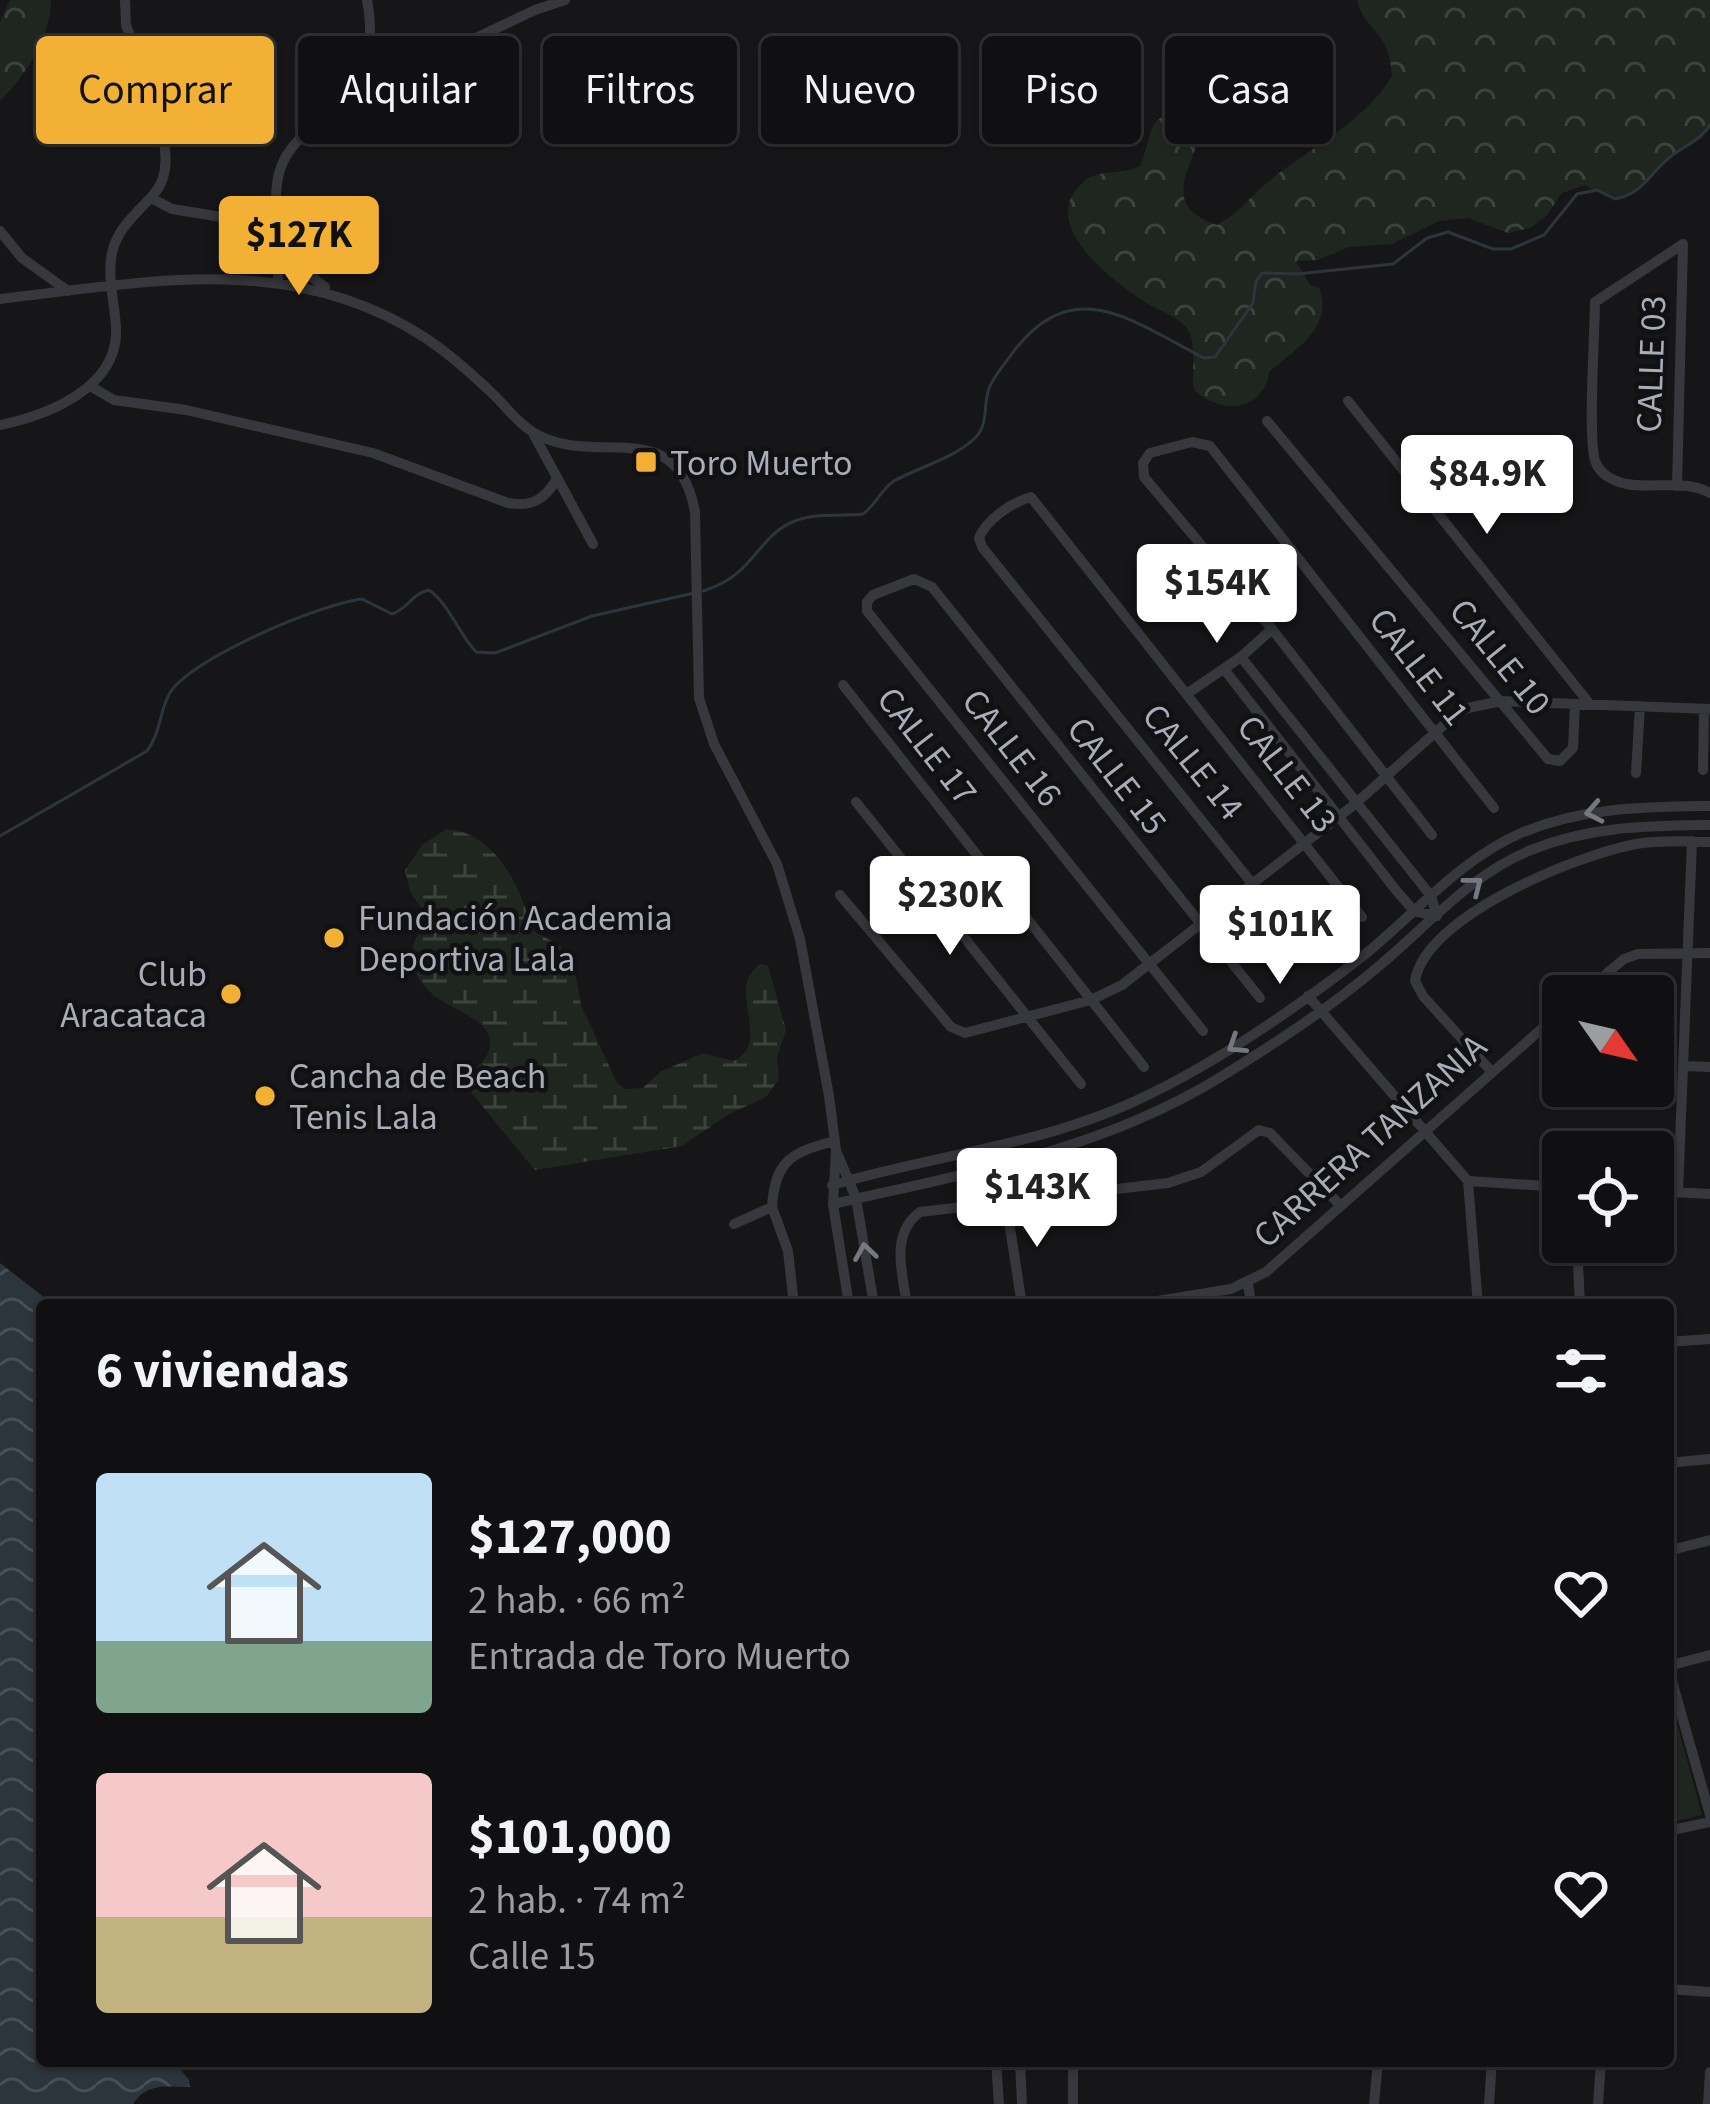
<!DOCTYPE html>
<html lang="es">
<meta charset="utf-8">
<style>
:root{--surface:#101012;--page:#1e1e20;--text:#f1f3f6;--muted:#9c9d9f;--line:#303032;--accent:#f2b134}
body{margin:0;font-family:"Source Sans 3",sans-serif;background:var(--page);color:var(--text);height:100vh;display:flex;flex-direction:column;font-size:45px;white-space:nowrap}
*{box-sizing:border-box;margin:0}
p{font-size:39px;color:var(--muted)}
.icon{flex:none;width:66px;height:66px;fill:none;stroke:currentColor;stroke-width:2;stroke-linecap:round;stroke-linejoin:round}
.map{position:relative;flex:1;overflow:hidden}
.side{position:absolute;left:36px;top:1299px;width:1638px;height:768px;display:flex;flex-direction:column;background:var(--surface);border-radius:12px;box-shadow:0 3px 9px #0004,0 0 0 3px var(--line)}
.side>*{flex:none}
.hud{position:absolute;left:36px;top:36px;width:1638px;height:108px;display:flex;gap:24px}
.needle{width:78px;rotate:124deg}
.tools{position:absolute;left:1542px;top:975px;display:grid;gap:24px}
.tools a{display:grid;place-items:center;width:132px;height:132px;border-radius:12px;background:var(--surface);box-shadow:0 3px 9px #0004,0 0 0 3px var(--line);font-size:60px}
.price{position:absolute;translate:-50% -102px;padding:0 27px;border-radius:12px;background:#fff;color:#222;font-size:39px;line-height:78px;filter:drop-shadow(0 3px 6px #0008)}
.price::after{content:'';position:absolute;left:50%;top:72px;width:36px;height:27px;margin-left:-18px;background:inherit;clip-path:polygon(0 0,100% 0,50% 100%)}
.price.selected{background:var(--accent);color:#111}
ul{padding:0;list-style:none}
li{display:flex;align-items:center;gap:36px;height:300px;padding:0 60px}
li span{display:grid;place-items:center;flex:none;width:336px;height:240px;border-radius:12px;color:#555}
li>.icon{margin-inline-start:auto}
span .icon{width:144px;height:144px;fill:#fffc;stroke-width:1}
li b{font-size:51px}
h2{display:flex;justify-content:space-between;align-items:center;height:144px;padding:0 60px;font-size:51px}
.pill{padding:0 42px;border-radius:12px;background:var(--surface);box-shadow:0 3px 9px #0004,0 0 0 3px var(--line);font-size:42px;line-height:108px}
.pill.selected{background:var(--accent);color:#111}
.map>svg:first-child{display:block}
.forest{fill:url(#forest-crowns)}
.wetland{fill:url(#wetland-marsh)}
.park{fill:#1e261f}
.water{fill:url(#water-waves)}
.lines{fill:none;stroke-linecap:round;stroke-linejoin:round}
.stream{stroke:#2c353c;stroke-width:3}
.minor{stroke:#37383d;stroke-width:10}
.oneway{stroke:#757881}
.poi-dot{fill:#f2b134;stroke:#111113;stroke-width:4.5}
.labels{text-anchor:middle;stroke-width:9;stroke-linejoin:round;paint-order:stroke}
.street-label{font-size:36px;fill:#a8adb8;stroke:#111113}
.poi-label{font-size:36px;fill:#a8adb8;stroke:#111113;text-anchor:start}
</style>
<div class="map">
<svg width="1710" height="2104" viewBox="0 0 1710 2104">
<defs>
<pattern id="forest-crowns" width="20" height="18" patternUnits="userSpaceOnUse" patternTransform="scale(3)"><rect width="20" height="18" fill="#1e261f"/><path d="M2 6a3 3 0 1 1 6 0M12 15a3 3 0 1 1 6 0" fill="none" stroke="#3c433d"/></pattern>
<pattern id="wetland-marsh" width="20" height="14" patternUnits="userSpaceOnUse" patternTransform="scale(3)"><rect width="20" height="14" fill="#1e261f"/><path d="M1 5h8M5 5V1M11 12h8M15 12V8" fill="none" stroke="#3c433d"/></pattern>
<pattern id="water-waves" width="16" height="10" patternUnits="userSpaceOnUse" patternTransform="scale(3)"><rect width="16" height="10" fill="#2c353c"/><path d="M0 5q4-4 8 0t8 0" fill="none" stroke="#485056"/></pattern>
</defs>
<rect width="100%" height="100%" fill="#161618"/>
<path class="forest" d="M 10,0 L 51,0 C 50,40 27,73 0,101 L 0,22 Z
M 1357,0 L 1710,0 L 1710,125 C 1699,142 1687,144 1672,155 C 1634,183 1639,215 1585,185 L 1562,193 L 1546,216 L 1530,228 L 1508,233 L 1468,218 L 1439,221 L 1392,244 L 1349,247 L 1318,260 L 1296,261 L 1310,285 L 1319,288 C 1334,328 1295,349 1269,372 C 1263,413 1219,414 1194,390 C 1191,372 1198,340 1185,326 C 1176,316 1157,310 1145,302 C 1111,280 1033,221 1086,180 C 1100,169 1124,175 1140,166 C 1154,135 1145,105 1192,118 L 1200,136 C 1186,177 1164,207 1217,225 C 1239,214 1249,197 1268,182 C 1310,147 1363,124 1392,76 C 1390,29 1364,31 1357,0 Z"/>
<path class="wetland" d="M 447,829 C 497,833 521,889 532,930 L 559,945 L 574,966 L 581,1005 L 617,1083 L 625,1089 L 643,1088 L 660,1072 L 703,1053 L 734,1061 C 774,1041 723,986 761,964 L 768,966 L 786,1030 L 777,1058 L 779,1079 L 766,1097 L 729,1114 L 682,1146 L 535,1170 L 465,1085 C 470,1069 488,1063 490,1046 C 493,1010 429,1012 415,970 C 407,947 416,936 430,920 L 410,892 L 405,870 L 423,844 Z"/>
<path class="park" d="M 1668,1690 L 1702,1815 L 1668,1823 Z"/>
<path class="water" d="M 0,1263 L 54,1305 L 42,1305 L 42,2061 L 174,2061 L 189,2080 L 190,2087 C 167,2087 148,2082 133,2104 L 0,2104 Z"/>
<g class="lines">
<path class="stream" d="M 703,591 C 756,575 757,535 795,521 C 817,512 840,517 863,514 C 876,505 881,489 894,481 C 921,466 953,459 975,438 C 990,423 982,403 990,386 C 995,375 1004,365 1011,355 C 1072,271 1132,321 1204,358 L 1215,357 L 1253,303 L 1256,281 L 1262,273 L 1297,274 L 1393,264 L 1427,238 L 1448,232 L 1493,249 L 1511,249 L 1544,235 L 1577,194 L 1597,190 L 1615,199 C 1643,194 1650,173 1670,157 C 1685,145 1699,142 1710,125
M 0,836 L 147,751 C 162,731 159,709 171,691 C 195,657 320,604 362,599 L 392,614 C 408,609 411,594 429,590 C 450,605 458,633 476,652 L 495,653 L 592,616 L 694,593"/>
<path class="minor" d="M 125,0 L 126,25 L 144,72
M 370,47 L 434,58 L 535,10 L 565,0
M 59,107 L 180,60 L 256,53
M 151,198 L 172,209 L 234,219 L 325,287
M 0,231 L 22,258 L 68,291
M 1683,244 L 1595,302 C 1595,329 1587,446 1596,463 C 1601,475 1614,481 1626,484 C 1653,489 1685,479 1710,493
M 278,281 C 280,248 270,195 281,167 C 289,145 307,132 325,117 C 363,86 377,48 367,0
M 0,299 C 148,282 290,251 424,337 C 450,354 472,374 494,395 C 509,410 522,428 542,437 C 604,465 677,415 695,512 L 699,698 L 714,744 L 777,864 L 800,939 L 829,1096 L 836,1150 L 833,1204 L 849,1305
M 90,386 L 114,400 L 186,410 L 373,453 L 508,503 C 532,507 544,500 557,479
M 1348,401 L 1589,703
M 1267,421 L 1548,759 L 1560,761 L 1573,748 L 1575,704
M 0,425 C 49,415 119,387 116,328 C 115,302 105,271 114,246 C 121,225 139,211 153,195 C 182,164 154,106 139,74
M 534,435 L 593,544
M 1677,486 L 1683,244
M 1224,669 L 1395,889 L 1414,911 L 1437,916 L 1431,896 L 1241,657
M 843,685 L 1144,1067
M 1188,693 L 1241,657 L 1272,629
M 1703,770 L 1704,709
M 1636,773 L 1640,706
M 856,802 L 1081,1084
M 1432,835 L 1272,629 L 1144,477 L 1143,463 L 1150,453 L 1192,442 L 1210,446 L 1494,808
M 840,895 L 951,1027 L 965,1033 L 1091,1000 L 1122,985 L 1355,804 L 1455,715 L 1468,708 L 1501,701 L 1710,709
M 1312,958 L 982,547 L 979,538 C 986,520 1012,502 1031,497 L 1362,917
M 1308,996 L 1468,1181 L 1478,1305
M 1580,996 L 1624,959 L 1638,954 L 1710,953
M 1203,1031 L 867,611 L 867,602 L 873,595 L 914,579 L 932,587 L 1260,998
M 1684,1066 L 1710,1067
M 1491,1071 L 1423,996 L 1415,981 C 1425,916 1577,855 1636,844 C 1659,840 1686,841 1710,842
M 837,1153 L 856,1198 L 874,1305
M 1468,1181 L 1563,1187
M 832,1185 C 938,1154 1047,1145 1148,1095 C 1224,1058 1296,1008 1363,956 C 1415,914 1459,860 1521,833 C 1583,807 1644,807 1710,806
M 1653,1191 L 1710,1194
M 1678,1192 L 1692,841
M 1006,1202 L 1022,1305
M 833,1204 C 964,1174 1097,1151 1214,1081 C 1270,1047 1329,1009 1379,966 C 1427,926 1471,874 1531,850 C 1590,826 1647,826 1710,825
M 772,1207 L 788,1251 L 794,1305
M 734,1224 L 772,1207 C 775,1160 792,1152 835,1141
M 1577,1242 L 1580,1305
M 1248,1283 L 1251,1305
M 907,1305 C 902,1272 890,1234 920,1212 L 1168,1183 L 1201,1172 L 1259,1130 L 1270,1133 L 1340,1205
M 1133,1305 L 1231,1289 L 1266,1272 L 1563,1010
M 1668,1342 L 1710,1339
M 1668,1463 L 1710,1459
M 1668,1551 L 1710,1540
M 1668,1666 L 1710,1655
M 1668,1667 L 1710,1815
M 1668,1831 L 1710,1822
M 1668,1989 L 1710,1992
M 996,2061 L 999,2104
M 1020,2061 L 1022,2104
M 1073,2104 L 1073,2061
M 1374,2104 L 1378,2061
M 1489,2104 L 1492,2061
M 1598,2104 L 1601,2061
M 1708,2104 L 1710,2072"/>
</g>
<defs><path id="oneway-chevron" d="M-2-3.5L2.5 0L-2 3.5" fill="none" stroke-width="1.6" stroke-linecap="round" stroke-linejoin="round" transform="scale(3)"/></defs>
<g class="oneway">
<use href="#oneway-chevron" transform="translate(1594 812) rotate(169)"/>
<use href="#oneway-chevron" transform="translate(1474 885) rotate(-38)"/>
<use href="#oneway-chevron" transform="translate(1236 1045) rotate(147)"/>
<use href="#oneway-chevron" transform="translate(865 1252) rotate(-99)"/>
</g>
<g class="poi-dot">
<rect x="634" y="450" width="24" height="24" rx="6"/>
<circle cx="334" cy="938" r="12"/>
<circle cx="231" cy="994" r="12"/>
<circle cx="265" cy="1096" r="12"/>
</g>
<g class="labels">
<g class="street-label">
<text transform="translate(1650 364) rotate(-88)" y="13">CALLE 03</text>
<text transform="translate(1501 656) rotate(51)" y="13">CALLE 10</text>
<text transform="translate(1420 666) rotate(52)" y="13">CALLE 11</text>
<text transform="translate(928 745) rotate(52)" y="13">CALLE 17</text>
<text transform="translate(1013 747) rotate(52)" y="13">CALLE 16</text>
<text transform="translate(1194 761) rotate(51)" y="13">CALLE 14</text>
<text transform="translate(1288 773) rotate(52)" y="13">CALLE 13</text>
<text transform="translate(1118 775) rotate(52)" y="13">CALLE 15</text>
<text transform="translate(1369 1140) rotate(-42)" y="13">CARRERA TANZANIA</text>
</g>
<g class="poi-label">
<text x="670" y="475">Toro Muerto</text>
<text x="358" y="930">Fundación Academia<tspan x="358" dy="41">Deportiva Lala</tspan></text>
<text x="207" y="986" text-anchor="end">Club<tspan x="207" dy="41">Aracataca</tspan></text>
<text x="289" y="1088">Cancha de Beach<tspan x="289" dy="41">Tenis Lala</tspan></text>
</g>
</g>
</svg>
<div class="tools">
<a><svg class="needle" viewBox="-14 -14 28 28"><path d="M0-13l5 13h-10z" fill="#e53935"/><path d="M0 13l5-13h-10z" fill="#9c9d9f"/></svg></a>
<a><svg class="icon" aria-label="locate" viewBox="0 0 24 24"><circle cx="12" cy="12" r="6"/><path d="M12 2v4M12 18v4M2 12h4M18 12h4"/></svg></a>
</div>
<b class="price selected" style="left:299px;top:298px">$127K</b>
<b class="price" style="left:1487px;top:537px">$84.9K</b>
<b class="price" style="left:1217px;top:646px">$154K</b>
<b class="price" style="left:950px;top:958px">$230K</b>
<b class="price" style="left:1280px;top:987px">$101K</b>
<b class="price" style="left:1037px;top:1250px">$143K</b>
<div class="hud">
<a class="pill selected">Comprar</a>
<a class="pill">Alquilar</a>
<a class="pill">Filtros</a>
<a class="pill">Nuevo</a>
<a class="pill">Piso</a>
<a class="pill">Casa</a>
</div>
<section class="side">
<h2>6 viviendas<svg class="icon" aria-label="filters" viewBox="0 0 24 24"><path d="M4 7h16M4 17h16"/><circle cx="9" cy="7" r="2"/><circle cx="15" cy="17" r="2"/></svg></h2>
<ul>
<li><span style="background:linear-gradient(#bfe0f5 70%,#7fa58c 0)"><svg class="icon" aria-label="home" viewBox="0 0 24 24"><path d="M3 11l9-7 9 7M6 9v11h12V9"/></svg></span><div><b>$127,000</b><p>2 hab. · 66 m²</p><p>Entrada de Toro Muerto</p></div><svg class="icon" aria-label="heart" viewBox="0 0 24 24"><path d="M12 20l-8-8c-3-5 5-10 8-4 3-6 11-1 8 4z"/></svg></li>
<li><span style="background:linear-gradient(#f6c9c9 60%,#c2b280 0)"><svg class="icon" aria-label="home" viewBox="0 0 24 24"><path d="M3 11l9-7 9 7M6 9v11h12V9"/></svg></span><div><b>$101,000</b><p>2 hab. · 74 m²</p><p>Calle 15</p></div><svg class="icon" aria-label="heart" viewBox="0 0 24 24"><path d="M12 20l-8-8c-3-5 5-10 8-4 3-6 11-1 8 4z"/></svg></li>
</ul>
</section>
</div>
